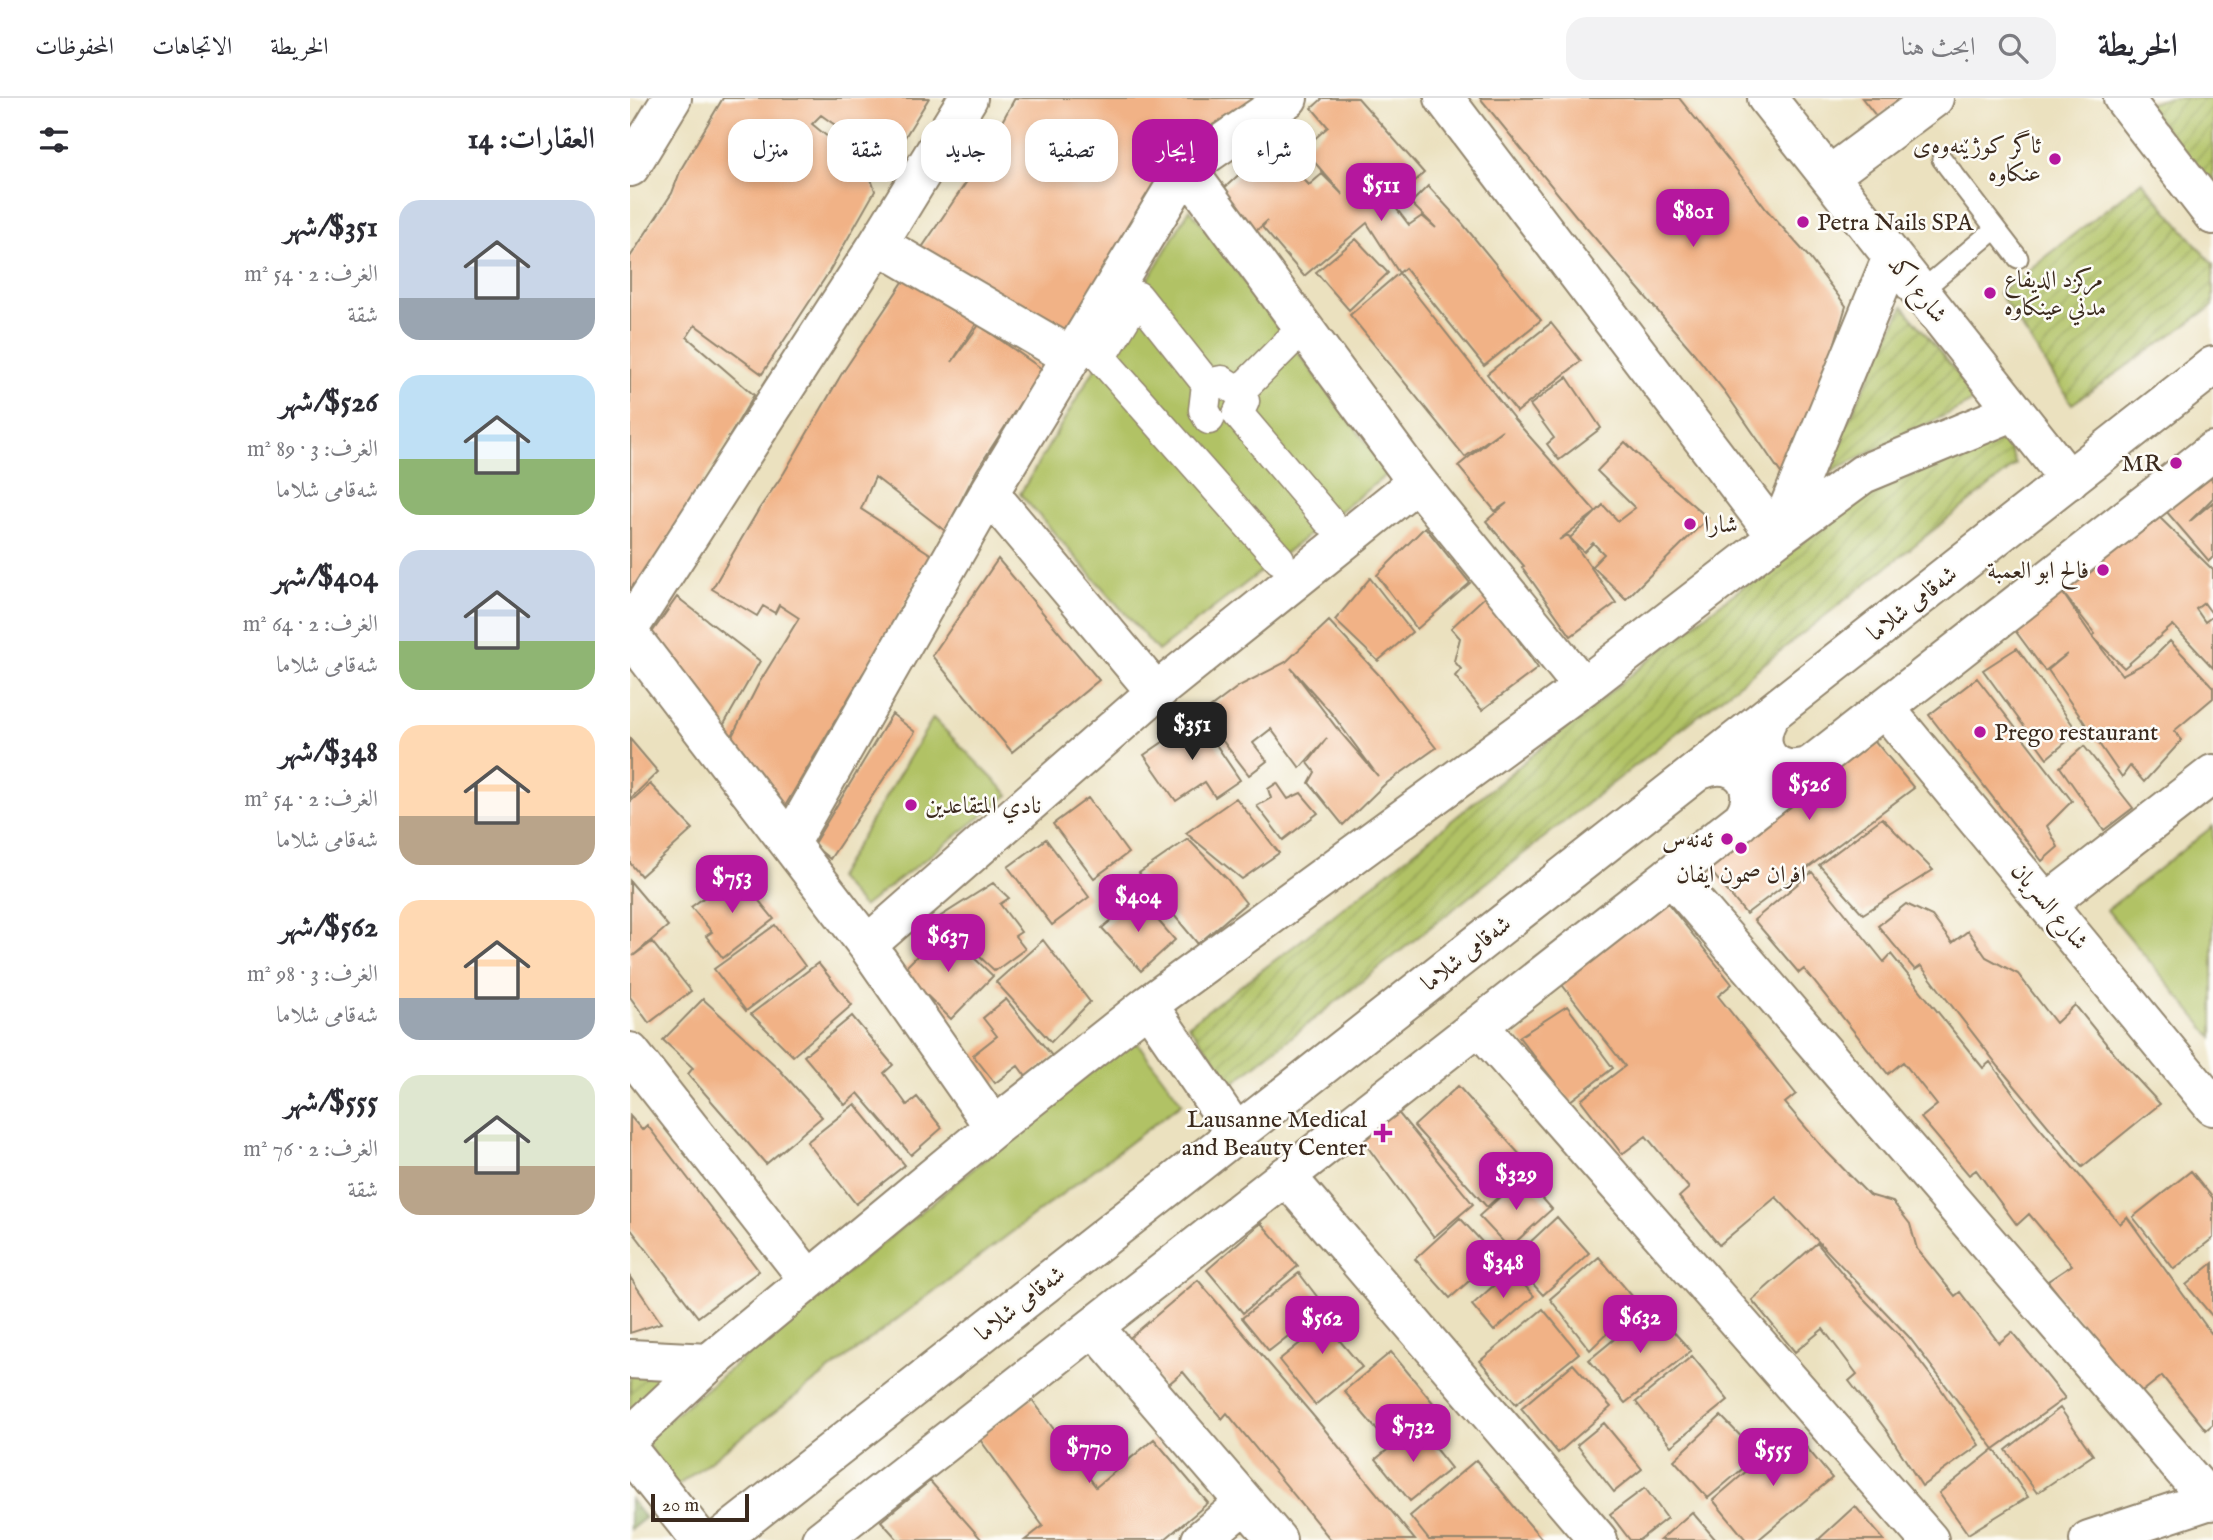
<!DOCTYPE html>
<html lang="ar">
<meta charset="utf-8">
<style>
:root{--surface:#fff;--page:#f2f2f3;--text:#2b2b33;--muted:#7c7c81;--line:#e1e1e2;--accent:#b5179e}
body{margin:0;font-family:"IM FELL English",Amiri,serif;background:var(--page);color:var(--text);direction:rtl;height:100vh;display:flex;flex-direction:column;font-size:26px;white-space:nowrap}
*{box-sizing:border-box;margin:0}
p{font-size:23px;color:var(--muted)}
.icon{flex:none;width:38px;height:38px;fill:none;stroke:currentColor;stroke-width:2;stroke-linecap:round;stroke-linejoin:round}
.map{position:relative;flex:1;overflow:hidden;direction:ltr}
.drawer{display:flex;flex-direction:column;background:var(--surface);width:630px}
.drawer>*{flex:none}
.guide{position:absolute;left:21px;top:21px;width:665px;height:63px;direction:rtl;display:flex;gap:14px}
.scale{position:absolute;left:21px;bottom:18px;width:98px;box-sizing:border-box;padding-left:7px;border:4px solid #3b2a1e;border-top:0;font-size:19px;line-height:24px;white-space:nowrap;color:#3b2a1e;-webkit-text-stroke:5px #fdfcf7;paint-order:stroke}
.price{position:absolute;translate:-50% -60px;padding:0 16px;border-radius:14px;background:var(--accent);color:#fff;font-size:23px;line-height:46px;filter:drop-shadow(0 2px 4px #0008)}
.price::after{content:'';position:absolute;left:50%;top:42px;width:21px;height:16px;margin-left:-10px;background:inherit;clip-path:polygon(0 0,100% 0,50% 100%)}
.price.on{background:#222;color:#fff}
ul{padding:0;list-style:none}
li{display:flex;align-items:center;gap:21px;height:175px;padding:0 35px}
li span{display:grid;place-items:center;flex:none;width:196px;height:140px;border-radius:21px;color:#555}
li>.icon{margin-inline-start:auto}
span .icon{width:84px;height:84px;fill:#fffc;stroke-width:1}
li b{font-size:30px}
h2{display:flex;justify-content:space-between;align-items:center;height:84px;padding:0 35px;font-size:30px}
.pill{padding:0 24px;border-radius:21px;background:var(--surface);box-shadow:0 4px 10px #0003;font-size:24px;line-height:63px}
.pill.on{background:var(--accent);color:#fff}
header{display:flex;align-items:center;gap:42px;box-sizing:border-box;height:98px;padding:0 35px;background:var(--surface);border-bottom:2px solid var(--line)}
header strong{font-size:33px}
nav{display:flex;gap:38px;margin-inline-start:auto;font-size:24px}
.search{width:490px;height:63px;background:var(--page);display:flex;align-items:center;gap:18px;box-sizing:border-box;padding:0 24px;border-radius:21px;color:var(--muted);font-size:26px}
main{display:flex;flex:1;min-height:0}
.map>svg:first-child{display:block}
.forest{fill:url(#forest-firs);stroke:#64693c;stroke-width:2}
.park{fill:#b1c265;stroke:#767642;stroke-width:2}
.garden{fill:url(#garden-furrows);stroke:#767642;stroke-width:2}
.building{fill:#f1b286;fill-rule:evenodd}
.lines{fill:none;stroke-linecap:round;stroke-linejoin:round}
.service-casing{stroke:#93866e;stroke-width:23}
.pedestrian-casing{stroke:#93866e;stroke-width:33}
.minor-casing{stroke:#93866e;stroke-width:42}
.secondary-casing{stroke:#93866e;stroke-width:42}
.service{stroke:#fff;stroke-width:19}
.pedestrian{stroke:#fff;stroke-width:30}
.minor{stroke:#fff;stroke-width:38}
.secondary{stroke:#fff;stroke-width:38}
.poi-dot{fill:#b5179e;stroke:#fdfcf7;stroke-width:2.5}
.labels{text-anchor:middle;stroke-width:5;stroke-linejoin:round;paint-order:stroke}
.poi-label{font-size:24px;fill:#3b2a1e;stroke:#fdfcf7;text-anchor:end}
.street-label{font-size:24px;fill:#3b2a1e;stroke:#fdfcf7}
</style>
<header>
<strong>الخريطة</strong>
<div class="search"><svg class="icon" aria-label="search" viewBox="0 0 24 24"><circle cx="10" cy="10" r="6"/><path d="M15 15l6 6"/></svg>ابحث هنا</div>
<nav><a>الخريطة</a><a>الاتجاهات</a><a>المحفوظات</a></nav>
</header>
<main>
<div class="map">
<svg width="1583" height="1442" viewBox="0 0 1583 1442">
<defs>
<pattern id="forest-firs" width="22" height="20" patternUnits="userSpaceOnUse" patternTransform="scale(1.75)"><rect width="22" height="20" fill="#8ca85a"/><path d="M5 1l3.5 6h-7zM16 11l3.5 6h-7z" fill="#74894a"/></pattern>
<pattern id="garden-furrows" width="10" height="10" patternUnits="userSpaceOnUse" patternTransform="scale(1.75)"><rect width="10" height="10" fill="#b1c265"/><path d="M-1 1l2-2M0 10L10 0M9 11l2-2" fill="none" stroke="#919e53"/></pattern>
</defs>
<rect width="100%" height="100%" fill="#fdfcf7"/>
<filter id="ink" filterUnits="userSpaceOnUse"><feTurbulence type="fractalNoise" baseFrequency=".0143" numOctaves="2"/><feDisplacementMap in="SourceGraphic" scale="14" xChannelSelector="R" yChannelSelector="G"/><feConvolveMatrix kernelMatrix="1 2 1 2 8 2 1 2 1" color-interpolation-filters="sRGB"/></filter>
<filter id="wash" filterUnits="userSpaceOnUse"><feTurbulence type="fractalNoise" baseFrequency=".00686" numOctaves="4" result="noise"/><feDisplacementMap in="SourceGraphic" scale="28" xChannelSelector="R" yChannelSelector="G"/><feGaussianBlur stdDeviation="1.57" result="paint"/><feColorMatrix in="noise" values="0 0 0 0 0 0 0 0 0 0 0 0 0 0 0 0 0 1.4 0 .05"/><feComposite in="paint" operator="in"/></filter>
<g filter="url(#wash)">
<rect width="100%" height="100%" fill="#ebe1bf"/>
<path class="forest" d="M 0,1401 L 15,1420 L 0,1432 Z"/>
<path class="park" d="M 560,111 L 759,375 L 528,553 L 390,396 Z
M 303,620 L 379,697 L 233,809 L 207,780 Z
M 1583,728 L 1583,940 L 1477,812 Z
M 503,939 L 552,1005 L 47,1388 L 14,1342 Z"/>
<path class="garden" d="M 1537,0 L 1583,0 L 1583,90 L 1516,6 Z
M 1512,83 L 1583,166 L 1583,208 L 1442,306 L 1369,195 Z
M 1273,208 L 1348,301 L 1192,378 Z
M 1373,332 L 1386,367 L 603,985 L 558,927 L 664,848 L 750,781 L 1066,524 L 1228,403 Z
M 0,1277 L 42,1278 L 0,1320 Z"/>
<g id="blocks">
<path class="building" d="M 93,0 L 299,0 L 259,65 L 191,17 L 182,26 L 238,72 L 245,93 L 197,177 L 132,276 L 65,227 L 57,239 L 124,297 L 0,505 L 0,159 L 42,95 L 51,71 Z
M 385,0 L 626,0 L 576,31 L 547,58 L 435,244 L 289,154 L 348,67 Z
M 693,0 L 728,0 L 794,75 L 750,115 L 762,105 L 779,127 L 792,118 L 806,130 L 781,105 L 798,88 L 832,125 L 911,222 L 854,268 L 775,170 L 769,175 L 737,125 L 674,178 L 632,129 L 637,123 L 626,133 L 590,94 L 642,46 L 679,87 L 692,76 L 713,97 L 673,51 L 698,29 L 682,10 Z
M 850,0 L 1049,0 L 1105,70 L 1136,111 L 1177,157 L 1216,208 L 1188,301 L 1157,384 L 1095,294 L 1063,254 L 946,118 Z
M 1232,0 L 1273,0 L 1247,19 Z
M 726,141 L 758,175 L 719,212 L 686,174 Z
M 279,175 L 346,226 L 322,264 L 349,227 L 412,271 L 347,372 L 315,433 L 245,379 L 231,411 L 302,457 L 248,554 L 232,577 L 151,715 L 97,648 L 129,585 L 169,520 L 149,507 L 145,515 L 133,508 L 127,518 L 82,491 L 129,411 L 154,375 L 211,277 Z
M 769,175 L 885,322 L 966,414 L 973,407 L 988,423 L 1005,410 L 967,373 L 995,344 L 1033,381 L 1078,420 L 996,501 L 962,468 L 974,456 L 963,445 L 954,454 L 940,440 L 966,414 L 929,442 L 938,437 L 940,440 L 986,505 L 941,538 L 892,469 L 894,468 L 856,423 L 877,405 L 865,413 L 828,368 L 872,332 L 835,359 L 720,217 Z
M 921,225 L 951,263 L 887,314 L 857,276 Z
M 937,279 L 971,330 L 929,362 L 917,346 L 924,340 L 900,307 Z
M 1575,372 L 1583,384 L 1583,400 L 1559,424 L 1583,404 L 1583,459 L 1579,463 L 1536,413 Z
M 1522,412 L 1583,472 L 1583,517 L 1574,505 L 1566,511 L 1575,524 L 1583,518 L 1583,570 L 1543,527 L 1494,570 L 1462,538 L 1492,577 L 1521,562 L 1540,543 L 1583,589 L 1583,600 L 1544,633 L 1552,642 L 1514,684 L 1500,668 L 1492,679 L 1418,572 L 1437,556 L 1415,573 L 1381,527 ZM 1434,496 L 1465,536 L 1462,538 L 1434,497 Z
M 795,429 L 840,485 L 787,531 L 747,477 Z
M 368,461 L 469,582 L 382,654 L 302,558 Z
M 740,480 L 782,534 L 748,563 L 705,522 Z
M 857,497 L 908,570 L 852,612 L 825,578 L 831,571 L 824,563 L 830,540 L 821,530 Z
M 47,499 L 130,563 L 89,635 L 21,536 Z
M 699,523 L 749,577 L 806,650 L 754,687 L 713,727 L 679,685 L 685,674 L 678,665 L 697,640 L 670,670 L 641,631 L 623,645 L 637,663 L 619,677 L 572,616 L 609,588 L 656,564 ZM 661,570 L 702,616 L 748,678 L 706,629 Z
M 1387,550 L 1448,634 L 1417,660 L 1353,572 Z
M 1347,580 L 1442,703 L 1417,728 L 1428,749 L 1412,763 L 1299,617 Z
M 262,616 L 285,634 L 200,761 L 183,747 Z
M 568,620 L 610,682 L 585,699 L 575,684 L 546,703 L 514,657 Z
M 1235,631 L 1284,690 L 1116,816 L 1074,765 Z
M 0,641 L 28,674 L 0,701 Z
M 1454,648 L 1503,710 L 1474,732 L 1430,669 Z
M 647,685 L 658,701 L 671,695 L 688,715 L 653,742 L 627,708 L 641,700 L 638,691 Z
M 20,686 L 63,731 L 11,778 L 0,765 L 0,704 Z
M 458,700 L 498,755 L 464,780 L 423,726 Z
M 606,700 L 649,755 L 612,781 L 556,735 Z
M 1252,720 L 1303,772 L 1233,816 L 1189,767 Z
M 416,741 L 459,799 L 422,827 L 378,769 Z
M 558,741 L 597,781 L 616,805 L 568,846 L 509,775 Z
M 1182,774 L 1254,864 L 1261,856 L 1353,970 L 1360,964 L 1404,1023 L 1490,1126 L 1497,1119 L 1581,1235 L 1583,1233 L 1583,1326 L 1576,1332 L 1532,1278 L 1507,1298 L 1418,1183 L 1442,1167 L 1399,1116 L 1387,1127 L 1346,1072 L 1339,1077 L 1291,1020 L 1307,1007 L 1273,964 L 1258,976 L 1174,871 L 1169,875 L 1124,822 Z
M 107,776 L 144,821 L 93,860 L 76,838 L 82,834 L 61,809 Z
M 0,783 L 38,828 L 3,858 L 22,844 L 61,893 L 19,925 L 0,899 Z
M 363,785 L 379,800 L 370,806 L 391,834 L 385,838 L 395,851 L 365,873 L 308,820 Z
M 1032,798 L 1102,886 L 1088,898 L 1166,996 L 1155,1005 L 1194,1051 L 1239,1097 L 1263,1104 L 1280,1126 L 1287,1151 L 1325,1198 L 1330,1194 L 1369,1245 L 1382,1234 L 1435,1300 L 1364,1351 L 1279,1239 L 1146,1099 L 1089,1147 L 1049,1099 L 1059,1090 L 1016,1038 L 992,1056 L 951,1002 L 995,968 L 926,879 Z
M 492,799 L 504,813 L 513,805 L 545,842 L 511,873 L 472,830 L 491,814 L 484,806 Z
M 1276,806 L 1302,818 L 1322,845 L 1338,833 L 1356,859 L 1388,876 L 1426,925 L 1445,907 L 1486,958 L 1530,1006 L 1452,1069 L 1369,969 L 1291,868 L 1285,872 L 1248,828 Z
M 145,827 L 175,868 L 116,913 L 84,871 Z
M 314,831 L 363,878 L 321,921 L 272,873 Z
M 413,842 L 460,904 L 421,944 L 366,884 Z
M 188,865 L 222,907 L 163,958 L 121,916 Z
M 73,901 L 149,971 L 192,1019 L 136,1066 L 58,976 L 63,970 L 33,942 Z
M 376,901 L 423,959 L 397,980 L 388,968 L 365,985 L 343,957 L 367,938 L 353,920 Z
M 937,908 L 983,970 L 940,1003 L 889,939 Z
M 222,918 L 263,967 L 254,975 L 277,1007 L 287,999 L 312,1030 L 281,1057 L 228,995 L 215,1007 L 174,958 Z
M 828,988 L 901,1069 L 857,1109 L 784,1028 Z
M 225,1006 L 275,1067 L 226,1106 L 177,1044 Z
M 766,1012 L 843,1106 L 804,1139 L 728,1036 Z
M 0,1018 L 12,1032 L 17,1027 L 129,1173 L 68,1219 L 0,1130 Z
M 1561,1073 L 1583,1100 L 1583,1140 L 1544,1171 L 1503,1119 Z
M 893,1078 L 922,1111 L 879,1150 L 849,1118 Z
M 927,1119 L 959,1155 L 913,1197 L 881,1162 Z
M 830,1120 L 866,1159 L 820,1200 L 785,1161 Z
M 631,1125 L 668,1168 L 613,1215 L 577,1172 Z
M 1187,1145 L 1232,1199 L 1273,1241 L 1311,1291 L 1349,1347 L 1292,1388 L 1257,1333 L 1219,1283 L 1227,1276 L 1193,1231 L 1165,1254 L 1122,1202 Z
M 969,1159 L 1008,1205 L 960,1252 L 920,1201 Z
M 1583,1165 L 1583,1219 L 1556,1187 Z
M 881,1172 L 904,1198 L 864,1233 L 842,1207 Z
M 669,1175 L 695,1209 L 639,1253 L 612,1220 Z
M 0,1179 L 31,1225 L 0,1235 Z
M 568,1182 L 686,1321 L 785,1442 L 701,1442 L 597,1315 L 592,1321 L 553,1274 L 535,1289 L 496,1243 Z
M 702,1205 L 723,1232 L 710,1243 L 732,1269 L 685,1307 L 649,1262 L 684,1234 L 677,1225 Z
M 1022,1210 L 1061,1253 L 995,1305 L 959,1262 Z
M 913,1211 L 949,1255 L 886,1306 L 850,1263 Z
M 761,1254 L 804,1306 L 758,1345 L 714,1293 Z
M 1062,1258 L 1098,1302 L 1041,1348 L 1006,1304 Z
M 943,1266 L 981,1309 L 928,1355 L 891,1310 Z
M 401,1300 L 466,1389 L 524,1341 L 578,1405 L 534,1442 L 395,1442 L 413,1428 L 348,1339 Z
M 1430,1310 L 1463,1357 L 1407,1395 L 1376,1352 Z
M 1091,1318 L 1129,1357 L 1078,1400 L 1044,1362 Z
M 974,1325 L 1012,1371 L 984,1394 L 947,1347 Z
M 787,1328 L 821,1370 L 780,1403 L 746,1361 Z
M 1163,1333 L 1202,1380 L 1128,1442 L 1116,1442 L 1083,1402 Z
M 1364,1351 L 1398,1399 L 1338,1436 L 1309,1395 Z
M 846,1362 L 886,1411 L 913,1442 L 799,1442 L 780,1418 Z
M 300,1383 L 352,1442 L 268,1442 L 251,1423 Z
M 1015,1390 L 1037,1420 L 1009,1442 L 1000,1442 L 980,1416 Z
M 1225,1408 L 1254,1442 L 1188,1442 Z
M 1062,1414 L 1086,1442 L 1030,1442 Z"/>
</g>
</g>
<g filter="url(#ink)">
<use href="#blocks" fill-opacity="0" stroke="#93866e" stroke-width="2"/>
<g class="lines">
<g class="service-casing">
<path id="service" d="M 1312,61 L 1388,160
M 1290,194 L 1365,131"/>
</g>
<g class="pedestrian-casing">
<path id="pedestrian" d="M 577,286 L 508,199 L 471,260 L 649,461
M 609,294 L 673,230
M 579,321 L 574,312 L 577,286 L 592,283 L 609,294 L 614,303 L 608,316 L 698,422"/>
</g>
<g class="minor-casing">
<path id="minor" d="M 814,0 L 1147,439
M 1137,0 L 1439,382
M 1493,0 L 1583,117
M 0,69 L 42,0
M 556,70 L 787,384 L 953,589
M 1199,78 L 1304,0
M 248,146 L 442,259
M 359,395 L 526,594
M 1147,438 L 1262,159
M 0,529 L 248,146 L 338,0
M 0,537 L 237,847 L 364,1029
M 1255,610 L 1583,1008
M 160,744 L 359,395 L 556,70 L 658,0
M 1041,777 L 1580,1403
M 1417,805 L 1583,676
M 237,847 L 526,594 L 787,384
M 518,907 L 606,1035
M 849,928 L 1299,1442
M 0,954 L 179,1182
M 656,1078 L 968,1442
M 464,1229 L 647,1442
M 0,1261 L 79,1265
M 0,1339 L 79,1265 L 179,1182 L 364,1029 L 518,907 L 953,589 L 1147,439 L 1233,376 L 1385,313
M 0,1354 L 70,1442
M 571,1442 L 615,1405
M 1459,1442 L 1583,1401"/>
</g>
<g class="secondary-casing">
<path id="secondary" d="M 1141,616 C 1118,650 1145,683 1182,667
M 1070,672 C 1109,655 1136,692 1110,724
M 89,1442 L 1583,268
M 191,1442 L 1583,353"/>
</g>
<use href="#service" class="service"/>
<use href="#pedestrian" class="pedestrian"/>
<use href="#minor" class="minor"/>
<use href="#secondary" class="secondary"/>
</g>
</g>
<g class="poi-dot">
<circle cx="1425" cy="61" r="7"/>
<circle cx="1173" cy="124" r="7"/>
<circle cx="1360" cy="195" r="7"/>
<circle cx="1546" cy="365" r="7"/>
<circle cx="1060" cy="426" r="7"/>
<circle cx="1473" cy="472" r="7"/>
<circle cx="1350" cy="634" r="7"/>
<circle cx="281" cy="707" r="7"/>
<circle cx="1097" cy="741" r="7"/>
<circle cx="1111" cy="750" r="7"/>
<path d="M749.5 1024.5h7v7h7v7h-7v7h-7v-7h-7v-7h7z"/>
</g>
<g class="labels">
<g class="poi-label">
<text x="1411" y="55">ئاگر كوژێنه‌وه‌ی<tspan x="1411" dy="28">عنكاوه</tspan></text>
<text x="1187" y="132" text-anchor="start">Petra Nails SPA</text>
<text x="1374" y="189" text-anchor="start">مرکزد الدیفاع<tspan x="1374" dy="28">مدني عينكاوه</tspan></text>
<text x="1532" y="373">MR</text>
<text x="1074" y="434" text-anchor="start">شارا</text>
<text x="1459" y="480">فالح ابو العمبة</text>
<text x="1364" y="642" text-anchor="start">Prego restaurant</text>
<text x="295" y="715" text-anchor="start">نادي المتقاعدین</text>
<text x="1083" y="749">ئەنەس</text>
<text x="1111" y="784" text-anchor="middle">افران صمون ايفان</text>
<text x="737" y="1029">Lausanne Medical<tspan x="737" dy="28">and Beauty Center</tspan></text>
</g>
<g class="street-label">
<text transform="translate(1288 191) rotate(51)" y="8">شارع اكد</text>
<text transform="translate(1282 505) rotate(-38)" y="8">شەقامی شلاما</text>
<text transform="translate(1420 808) rotate(50)" y="8">شارع السريان</text>
<text transform="translate(836 855) rotate(-38)" y="8">شەقامی شلاما</text>
<text transform="translate(390 1205) rotate(-38)" y="8">شەقامی شلاما</text>
</g>
</g>
</svg>
<div class="scale">20 m</div>
<b class="price" style="left:751px;top:125px">$511</b>
<b class="price" style="left:1063px;top:151px">$801</b>
<b class="price on" style="left:562px;top:664px">$351</b>
<b class="price" style="left:1179px;top:724px">$526</b>
<b class="price" style="left:102px;top:817px">$753</b>
<b class="price" style="left:508px;top:836px">$404</b>
<b class="price" style="left:318px;top:876px">$637</b>
<b class="price" style="left:886px;top:1114px">$329</b>
<b class="price" style="left:873px;top:1202px">$348</b>
<b class="price" style="left:1010px;top:1257px">$632</b>
<b class="price" style="left:692px;top:1258px">$562</b>
<b class="price" style="left:783px;top:1366px">$732</b>
<b class="price" style="left:459px;top:1387px">$770</b>
<b class="price" style="left:1143px;top:1390px">$555</b>
<div class="guide">
<a class="pill">شراء</a>
<a class="pill on">إيجار</a>
<a class="pill">تصفية</a>
<a class="pill">جديد</a>
<a class="pill">شقة</a>
<a class="pill">منزل</a>
</div>
</div>
<section class="drawer">
<h2>العقارات: 14<svg class="icon" aria-label="filters" viewBox="0 0 24 24"><path d="M4 7h16M4 17h16"/><circle cx="9" cy="7" r="2"/><circle cx="15" cy="17" r="2"/></svg></h2>
<ul>
<li><span style="background:linear-gradient(#c9d6e8 70%,#9aa5b1 0)"><svg class="icon" aria-label="home" viewBox="0 0 24 24"><path d="M3 11l9-7 9 7M6 9v11h12V9"/></svg></span><div><b>$351/شهر</b><p>الغرف: 2 · 54 m²</p><p>شقة</p></div></li>
<li><span style="background:linear-gradient(#bfe0f5 60%,#8fb573 0)"><svg class="icon" aria-label="home" viewBox="0 0 24 24"><path d="M3 11l9-7 9 7M6 9v11h12V9"/></svg></span><div><b>$526/شهر</b><p>الغرف: 3 · 89 m²</p><p>شەقامی شلاما</p></div></li>
<li><span style="background:linear-gradient(#c9d6e8 65%,#8fb573 0)"><svg class="icon" aria-label="home" viewBox="0 0 24 24"><path d="M3 11l9-7 9 7M6 9v11h12V9"/></svg></span><div><b>$404/شهر</b><p>الغرف: 2 · 64 m²</p><p>شەقامی شلاما</p></div></li>
<li><span style="background:linear-gradient(#ffd9b3 65%,#b9a48a 0)"><svg class="icon" aria-label="home" viewBox="0 0 24 24"><path d="M3 11l9-7 9 7M6 9v11h12V9"/></svg></span><div><b>$348/شهر</b><p>الغرف: 2 · 54 m²</p><p>شەقامی شلاما</p></div></li>
<li><span style="background:linear-gradient(#ffd9b3 70%,#9aa5b1 0)"><svg class="icon" aria-label="home" viewBox="0 0 24 24"><path d="M3 11l9-7 9 7M6 9v11h12V9"/></svg></span><div><b>$562/شهر</b><p>الغرف: 3 · 98 m²</p><p>شەقامی شلاما</p></div></li>
<li><span style="background:linear-gradient(#dfe7d0 65%,#b9a48a 0)"><svg class="icon" aria-label="home" viewBox="0 0 24 24"><path d="M3 11l9-7 9 7M6 9v11h12V9"/></svg></span><div><b>$555/شهر</b><p>الغرف: 2 · 76 m²</p><p>شقة</p></div></li>
</ul>
</section>
</main>
